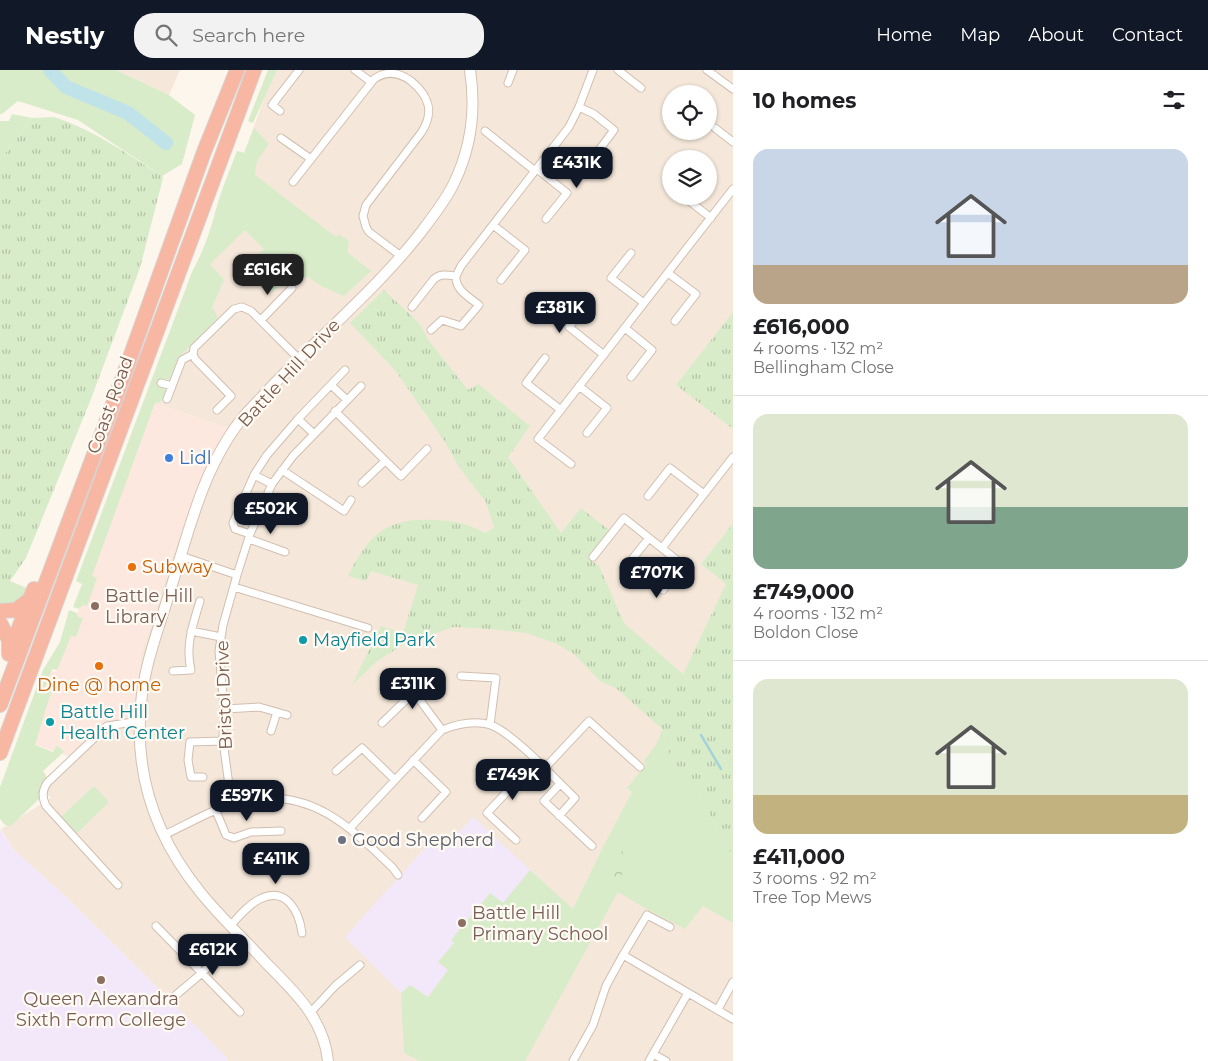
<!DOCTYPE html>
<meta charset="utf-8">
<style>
:root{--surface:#fff;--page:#f2f2f2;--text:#202124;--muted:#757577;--line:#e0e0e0;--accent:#111827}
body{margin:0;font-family:Montserrat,sans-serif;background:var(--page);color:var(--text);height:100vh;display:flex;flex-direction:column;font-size:19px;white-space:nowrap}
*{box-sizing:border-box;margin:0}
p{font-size:16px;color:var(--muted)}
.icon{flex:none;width:28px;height:28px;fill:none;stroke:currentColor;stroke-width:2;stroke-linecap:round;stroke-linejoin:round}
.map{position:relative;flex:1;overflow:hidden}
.sheet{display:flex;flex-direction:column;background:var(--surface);width:475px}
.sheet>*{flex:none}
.controls{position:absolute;left:662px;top:15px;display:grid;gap:10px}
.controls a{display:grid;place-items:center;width:55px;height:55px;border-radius:50%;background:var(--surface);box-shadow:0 1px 4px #0004;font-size:25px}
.price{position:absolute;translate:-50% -42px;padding:0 11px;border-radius:10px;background:var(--accent);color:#fff;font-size:16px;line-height:32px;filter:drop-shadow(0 1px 2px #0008)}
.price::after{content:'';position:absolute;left:50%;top:30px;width:15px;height:11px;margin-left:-8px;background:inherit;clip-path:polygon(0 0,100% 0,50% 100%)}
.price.selected{background:#222;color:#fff}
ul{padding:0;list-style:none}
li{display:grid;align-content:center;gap:10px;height:265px;padding:0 20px}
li+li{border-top:1px solid var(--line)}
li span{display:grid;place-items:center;height:155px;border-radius:15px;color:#555}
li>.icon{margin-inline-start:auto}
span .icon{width:90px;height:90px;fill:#fffc;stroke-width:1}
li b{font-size:21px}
h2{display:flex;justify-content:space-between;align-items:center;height:60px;padding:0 20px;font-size:21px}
header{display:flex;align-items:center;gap:30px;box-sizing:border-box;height:70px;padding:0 25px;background:var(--accent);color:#fff}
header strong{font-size:24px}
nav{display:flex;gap:28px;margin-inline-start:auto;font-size:18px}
.search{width:350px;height:45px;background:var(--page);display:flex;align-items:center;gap:12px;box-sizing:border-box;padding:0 18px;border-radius:20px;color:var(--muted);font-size:19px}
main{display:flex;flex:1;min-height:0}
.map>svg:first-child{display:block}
.residential{fill:#f5e8da;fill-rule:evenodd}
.commercial{fill:#fde8e0}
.education{fill:#f3e8fa}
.green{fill:#d8ecc9}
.forest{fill:url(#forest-crowns)}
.park{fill:url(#park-tufts)}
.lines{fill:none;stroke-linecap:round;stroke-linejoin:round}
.stream{stroke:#a5d3da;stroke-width:2.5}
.river{stroke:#bfe3e8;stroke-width:14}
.street-casing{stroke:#d1beb0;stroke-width:9}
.secondary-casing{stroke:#d6c0b0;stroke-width:12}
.highway-casing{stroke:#dad1cd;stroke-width:16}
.street{stroke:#fff;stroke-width:7}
.secondary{stroke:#fff;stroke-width:10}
.highway{stroke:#f7b7a3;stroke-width:14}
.shop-dot{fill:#3f7fe0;stroke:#fffaf3;stroke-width:2}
.food-dot{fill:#e8710a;stroke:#fffaf3;stroke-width:2}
.education-dot{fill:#8d6e63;stroke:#fffaf3;stroke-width:2}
.culture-dot{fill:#0f9aa8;stroke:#fffaf3;stroke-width:2}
.worship-dot{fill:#6b7280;stroke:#fffaf3;stroke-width:2}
.labels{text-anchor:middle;stroke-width:4.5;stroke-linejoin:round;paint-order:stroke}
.street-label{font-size:18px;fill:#7a5c4d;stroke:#fffaf3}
.shop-label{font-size:18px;fill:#366cbe;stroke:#fffaf3;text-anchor:start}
.food-label{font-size:18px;fill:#c56008;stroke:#fffaf3;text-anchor:start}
.education-label{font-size:18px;fill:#785e54;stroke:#fffaf3;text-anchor:start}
.culture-label{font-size:18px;fill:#0d838f;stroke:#fffaf3;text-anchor:start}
.worship-label{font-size:18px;fill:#5b616d;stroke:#fffaf3;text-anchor:start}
</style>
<header>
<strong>Nestly</strong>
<div class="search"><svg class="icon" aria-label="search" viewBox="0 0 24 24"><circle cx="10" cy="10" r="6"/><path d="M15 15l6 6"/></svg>Search here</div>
<nav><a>Home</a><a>Map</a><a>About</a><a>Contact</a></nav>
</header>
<main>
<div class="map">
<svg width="733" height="991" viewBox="0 0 733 991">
<defs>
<pattern id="forest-crowns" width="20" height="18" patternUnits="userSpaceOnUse" patternTransform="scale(1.25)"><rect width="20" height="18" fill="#d8ecc9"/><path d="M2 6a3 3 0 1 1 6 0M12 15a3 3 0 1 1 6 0" fill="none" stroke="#b4c2a5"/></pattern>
<pattern id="park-tufts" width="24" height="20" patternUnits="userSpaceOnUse" patternTransform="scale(1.25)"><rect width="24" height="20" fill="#d8ecc9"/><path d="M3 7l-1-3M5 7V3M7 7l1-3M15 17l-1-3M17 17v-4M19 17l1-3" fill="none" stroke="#b4c2a5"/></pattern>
</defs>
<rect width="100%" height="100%" fill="#fdf6ec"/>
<path class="residential" d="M 116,0 L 180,0 L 169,25 Z
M 277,0 L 733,0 L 733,453 L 701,494 L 727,514 L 683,604 L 697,722 L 733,787 L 733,991 L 226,991 L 228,990 L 170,930 L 66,827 L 13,779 L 1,759 L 51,728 L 38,716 L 106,653 L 136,650 L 140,588 L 168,498 L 199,415 L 212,384 L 227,358 L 155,333 L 192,202 L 202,183 L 213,154 L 216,139 L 237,81 L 244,83 L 267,21 ZM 671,24 L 709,24 L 709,61 L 671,61 ZM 671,89 L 709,89 L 709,126 L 671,126 Z"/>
<path class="commercial" d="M 155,333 L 227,358 L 212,384 L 199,415 L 168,498 L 140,588 L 136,650 L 106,653 L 70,687 L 31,673 L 48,599 L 56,602 Z"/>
<path class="education" d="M 473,747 L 573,840 L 428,927 L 410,915 L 401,923 L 345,867 L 432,770 L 443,780 Z
M 0,759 L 13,779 L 66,827 L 170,930 L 228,989 L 226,991 L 0,991 Z"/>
<path class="green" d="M 0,0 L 116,0 L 169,25 L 195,45 L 182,94 L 162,106 L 78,50 L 18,31 L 2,44 L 0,44 Z
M 268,0 L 277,0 L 253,53 L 248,51 Z
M 12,44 L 32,48 L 0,90 L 0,51 L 9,51 Z
M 254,58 L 269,74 L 257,91 L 255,105 L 336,167 L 339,164 L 349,171 L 347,182 L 371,201 L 344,226 L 321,216 L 307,206 L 299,214 L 290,206 L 273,222 L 247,196 L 264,179 L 245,160 L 210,194 L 224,210 L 212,237 L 218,248 L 178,288 L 170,309 L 161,310 L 165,321 L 162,331 L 155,333 L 92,506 L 97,508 L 87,536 L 83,535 L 79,539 L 73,537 L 82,514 L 76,511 L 192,202 C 204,180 209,164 216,140 C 221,120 230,100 237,81 L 244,83 Z
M 0,511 L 10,511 L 29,519 L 23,531 L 0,537 Z
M 69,540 L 77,543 L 78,547 L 83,548 L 76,567 L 71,566 L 57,600 L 52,599 L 45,617 L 52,619 L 35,675 L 53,682 L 57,675 L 64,682 L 43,701 L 47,707 L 40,716 L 39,729 L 11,756 L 5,755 L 0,749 L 0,717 L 43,600 L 60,572 Z
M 662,660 L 673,696 L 697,722 L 733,787 L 733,853 L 703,836 L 685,859 L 643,837 L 618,822 L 525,991 L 420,991 L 404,983 L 401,923 L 410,915 L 428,927 L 448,900 L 438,892 L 454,873 L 451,870 L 490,823 L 503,833 L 530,800 L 573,839 L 604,775 L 632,722 L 627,718 L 646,694 L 644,691 L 656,675 Z
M 94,716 L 109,732 L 76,764 L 61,747 Z"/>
<path class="forest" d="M 625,776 L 629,776 C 631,789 620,798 622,811 L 613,808 L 610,803 Z"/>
<path class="park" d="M 54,47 C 94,60 127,84 162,106 L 163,108 L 140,198 L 91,329 L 26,488 L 10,511 L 0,511 L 0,90 L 32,48 Z
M 384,220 L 419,253 L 429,271 L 468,320 L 478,314 L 530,356 L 508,387 L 561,463 L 581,438 L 610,461 L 589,488 L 599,496 L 624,553 L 683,604 L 726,514 L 701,494 L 733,453 L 733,787 L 697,722 L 673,696 L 662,659 L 616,618 L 600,611 L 574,584 L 555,573 L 526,563 L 490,559 L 454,557 L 404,574 L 376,592 L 352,615 L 381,556 L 403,563 L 418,515 L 371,501 L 366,511 L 348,506 C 368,465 387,447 434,450 C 455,451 467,453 485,463 L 494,458 L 486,432 L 458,396 L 445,372 L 395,300 L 350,253 Z
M 733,242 L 733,359 L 676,315 Z"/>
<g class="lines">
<path class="stream" d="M 701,665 L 721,699"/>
<path class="river" d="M 50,0 L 66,17 L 128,43 L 166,73"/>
<g class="street-casing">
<path id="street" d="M 355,0 L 371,12
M 618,0 L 641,18
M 707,0 L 733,19
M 508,13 L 513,0
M 579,37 L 594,44 L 614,60 L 596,84
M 280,41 L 272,35 L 299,0
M 715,58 L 733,72
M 485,61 L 535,101
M 281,68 L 311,89
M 537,99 L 567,123 L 546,149
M 293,112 L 374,9 C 387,0 399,2 411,11 C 429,26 435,42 421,63 L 366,135 L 363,146 L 366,157 L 369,162 L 401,186
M 683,126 L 711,148
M 493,155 L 525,180 L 501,210
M 631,183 L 611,208 L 644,233
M 668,203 L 696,224 L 675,251
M 456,206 L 461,196 L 569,57 L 579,37 L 593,0
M 590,231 L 569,257 L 604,285
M 412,237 L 434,209 C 441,203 448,205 456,206 C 455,220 469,227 479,235 L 461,256 L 442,250 L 431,260
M 261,250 L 292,218
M 625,258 L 652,280 L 631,307
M 193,284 L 195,289 L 231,326 L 217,340
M 545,288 L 526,313 L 561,340
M 161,313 L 172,316
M 331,315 L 347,330
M 579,316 L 607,338 L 587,363
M 167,329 L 182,290 L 193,284 L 194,278 L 234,239 L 242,237 L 251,241 L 299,289
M 335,341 L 401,406 L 427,379
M 298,349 L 313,363
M 571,394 L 538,369 L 733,119
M 282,400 L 344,441 L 351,430
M 254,405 L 272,414
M 362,413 L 385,391
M 648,426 L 670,398 L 704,424
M 250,464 L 235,459 L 233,453 L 254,405 L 267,385 L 298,349 L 345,300
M 249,469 L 285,482
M 662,478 L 733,387
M 181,486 L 237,505
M 593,487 L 624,448 L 683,495 L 663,520 L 629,493 L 649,468
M 234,517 L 368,558
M 191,561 L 221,567
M 173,601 L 191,600 C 185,576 193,554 200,531
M 461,606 L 496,608 L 490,655
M 224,639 L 259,637 L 287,645
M 382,653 L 410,626 L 414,626 L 419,629 L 442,660
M 271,661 L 277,642
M 413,690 L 446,722 L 422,748
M 544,699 L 589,651 L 640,697
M 336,701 L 362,678 L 395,710
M 203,707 L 191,707 L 188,690 L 190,672 L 223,671
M 560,714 L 544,731 L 592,776
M 234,734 L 229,715 L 223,671 L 224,639 L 219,581 L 223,555 L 237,505 L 250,464 L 272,414 L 293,386 L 361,316
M 216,741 L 226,765 L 234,768 L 251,762 L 281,761
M 350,758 L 442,660 C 457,654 474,650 491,655 C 514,664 555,709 575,728 L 559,746
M 164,765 C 190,753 219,735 248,730 C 312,718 351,758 393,798 L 398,805
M 516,770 L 487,743 L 536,691
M 118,815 L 46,736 C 42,727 42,721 47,713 L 107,656 L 140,651
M 231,855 C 239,846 249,834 260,829 C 286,816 299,841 302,863
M 156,856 L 240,942
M 623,885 L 647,845 L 670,857
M 170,930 L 202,903 L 240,865
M 718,939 L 733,912
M 311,942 L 335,916 L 360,895
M 653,984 L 666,991
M 573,991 L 593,955 L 606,916 L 623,885 L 733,949
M 649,991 L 688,923"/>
</g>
<g class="secondary-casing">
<path id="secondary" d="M 328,991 C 324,950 296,923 268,895 C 246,871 221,848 201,823 C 156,768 134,704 141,634 C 144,595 159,558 170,521 C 189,461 203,396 244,346 C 253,336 263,326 272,316 C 320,266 375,220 418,166 C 431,149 445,132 454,113 C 471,78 476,39 470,0"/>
</g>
<g class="highway-casing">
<path id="highway" d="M 0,541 L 16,540 L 29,530
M 0,553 L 9,570 L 9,584
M 14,571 L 34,519
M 0,635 L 119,318 L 204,82 L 237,0
M 0,683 L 254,0"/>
</g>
<use href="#street" class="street"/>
<use href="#secondary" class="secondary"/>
<use href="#highway" class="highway"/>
</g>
<circle class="shop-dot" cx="169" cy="388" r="5"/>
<g class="food-dot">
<circle cx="132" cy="497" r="5"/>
<circle cx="99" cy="596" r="5"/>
</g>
<g class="education-dot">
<circle cx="95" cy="536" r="5"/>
<circle cx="462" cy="853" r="5"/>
<circle cx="101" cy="910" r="5"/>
</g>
<g class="culture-dot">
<circle cx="303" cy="570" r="5"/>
<circle cx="50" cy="652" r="5"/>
</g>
<circle class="worship-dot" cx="342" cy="770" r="5"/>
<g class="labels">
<g class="street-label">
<text transform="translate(289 303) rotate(-47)" y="6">Battle Hill Drive</text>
<text transform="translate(110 335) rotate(-70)" y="6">Coast Road</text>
<text transform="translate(224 625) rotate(-92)" y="6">Bristol Drive</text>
</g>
<g class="shop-label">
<text x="179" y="394">Lidl</text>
</g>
<g class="food-label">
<text x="142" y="503">Subway</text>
<text x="99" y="621" text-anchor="middle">Dine @ home</text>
</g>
<g class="education-label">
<text x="105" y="532">Battle Hill<tspan x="105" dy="21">Library</tspan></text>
<text x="472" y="849">Battle Hill<tspan x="472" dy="21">Primary School</tspan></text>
<text x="101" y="935" text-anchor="middle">Queen Alexandra<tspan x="101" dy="21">Sixth Form College</tspan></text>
</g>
<g class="culture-label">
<text x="313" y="576">Mayfield Park</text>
<text x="60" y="648">Battle Hill<tspan x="60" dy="21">Health Center</tspan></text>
</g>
<g class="worship-label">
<text x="352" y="776">Good Shepherd</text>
</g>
</g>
</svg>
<div class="controls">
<a><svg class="icon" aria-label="locate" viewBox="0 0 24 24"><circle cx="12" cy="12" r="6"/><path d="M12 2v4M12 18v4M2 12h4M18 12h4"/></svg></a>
<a><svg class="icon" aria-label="layers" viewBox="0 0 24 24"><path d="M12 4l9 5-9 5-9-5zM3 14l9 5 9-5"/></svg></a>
</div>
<b class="price" style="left:577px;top:119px">£431K</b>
<b class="price selected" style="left:268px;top:226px">£616K</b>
<b class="price" style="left:560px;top:264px">£381K</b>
<b class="price" style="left:271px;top:465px">£502K</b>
<b class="price" style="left:657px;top:529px">£707K</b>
<b class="price" style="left:413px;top:640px">£311K</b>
<b class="price" style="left:513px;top:731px">£749K</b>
<b class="price" style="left:247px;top:752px">£597K</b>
<b class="price" style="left:276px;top:815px">£411K</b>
<b class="price" style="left:213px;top:906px">£612K</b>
</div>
<section class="sheet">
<h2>10 homes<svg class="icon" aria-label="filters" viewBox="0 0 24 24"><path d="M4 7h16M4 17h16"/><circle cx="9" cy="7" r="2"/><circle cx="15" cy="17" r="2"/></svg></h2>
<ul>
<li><span style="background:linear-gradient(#c9d6e8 75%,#b9a48a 0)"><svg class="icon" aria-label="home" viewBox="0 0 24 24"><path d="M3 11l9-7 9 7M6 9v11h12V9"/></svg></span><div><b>£616,000</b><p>4 rooms · 132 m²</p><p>Bellingham Close</p></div></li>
<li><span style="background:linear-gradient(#dfe7d0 60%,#7fa58c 0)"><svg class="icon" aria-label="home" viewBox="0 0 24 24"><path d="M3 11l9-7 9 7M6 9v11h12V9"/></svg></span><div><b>£749,000</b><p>4 rooms · 132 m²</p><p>Boldon Close</p></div></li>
<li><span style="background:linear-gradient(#dfe7d0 75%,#c2b280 0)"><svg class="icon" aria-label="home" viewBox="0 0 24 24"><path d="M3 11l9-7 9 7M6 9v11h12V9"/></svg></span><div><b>£411,000</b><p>3 rooms · 92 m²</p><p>Tree Top Mews</p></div></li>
</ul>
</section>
</main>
